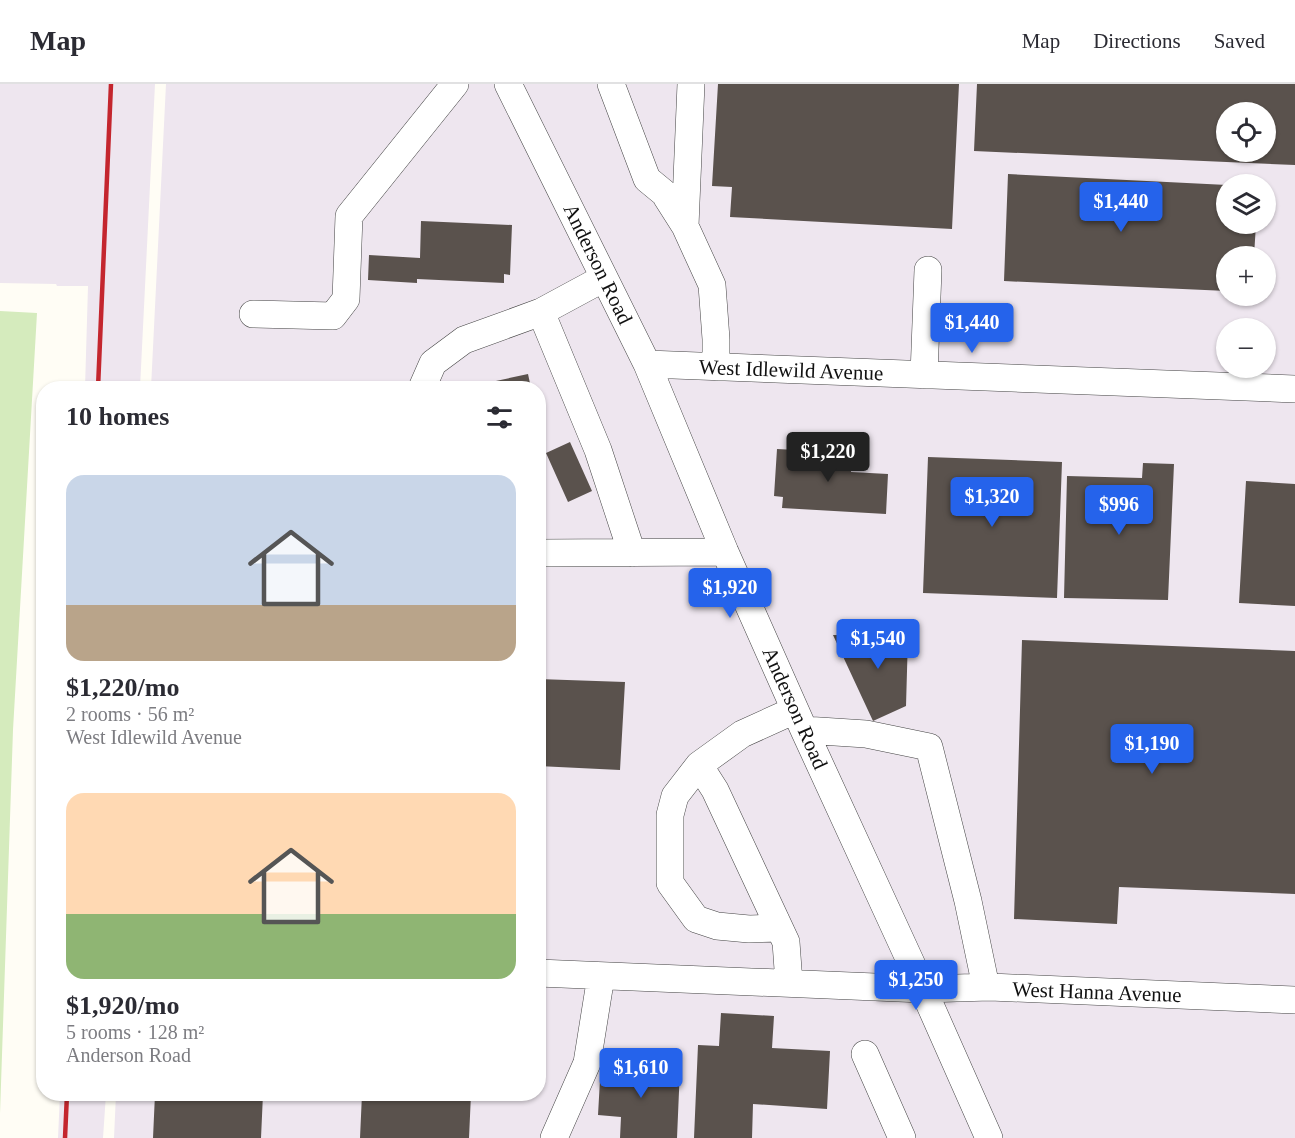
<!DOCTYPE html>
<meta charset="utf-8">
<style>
:root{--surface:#fff;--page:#f2f2f3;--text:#2b2b33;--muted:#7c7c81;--line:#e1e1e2;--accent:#2563eb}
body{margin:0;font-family:"Times New Roman",serif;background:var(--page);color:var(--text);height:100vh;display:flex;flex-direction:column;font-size:22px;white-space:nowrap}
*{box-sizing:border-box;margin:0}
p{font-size:20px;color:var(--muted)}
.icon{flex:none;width:33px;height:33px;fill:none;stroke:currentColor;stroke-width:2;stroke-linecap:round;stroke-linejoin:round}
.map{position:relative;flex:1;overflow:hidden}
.panel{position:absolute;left:36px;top:297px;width:510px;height:720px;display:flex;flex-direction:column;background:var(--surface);border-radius:24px;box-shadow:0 2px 4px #0004}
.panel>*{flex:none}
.controls{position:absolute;left:1216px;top:18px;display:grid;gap:12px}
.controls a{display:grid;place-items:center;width:60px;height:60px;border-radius:50%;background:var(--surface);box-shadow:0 2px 4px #0004;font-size:30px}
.price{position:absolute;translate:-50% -51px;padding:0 14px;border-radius:6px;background:var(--accent);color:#fff;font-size:20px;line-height:39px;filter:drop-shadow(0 2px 3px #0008)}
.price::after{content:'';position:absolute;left:50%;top:36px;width:18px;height:14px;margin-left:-9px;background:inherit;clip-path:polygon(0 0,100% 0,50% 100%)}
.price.selected{background:#222;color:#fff}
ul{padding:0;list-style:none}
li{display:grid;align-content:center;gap:12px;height:318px;padding:0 30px}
li span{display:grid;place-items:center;height:186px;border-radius:18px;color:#555}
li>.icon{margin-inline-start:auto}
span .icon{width:108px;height:108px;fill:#fffc;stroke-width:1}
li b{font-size:26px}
h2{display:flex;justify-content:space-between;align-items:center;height:72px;padding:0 30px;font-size:26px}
header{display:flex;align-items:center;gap:36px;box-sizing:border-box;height:84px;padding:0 30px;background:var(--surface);border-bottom:2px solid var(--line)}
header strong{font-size:28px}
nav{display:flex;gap:33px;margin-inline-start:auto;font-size:21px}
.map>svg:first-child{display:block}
.industrial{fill:#eee6ef;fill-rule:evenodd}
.green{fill:#d5ebbd}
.building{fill:#5a524d;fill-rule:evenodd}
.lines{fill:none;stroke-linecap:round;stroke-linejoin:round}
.minor-casing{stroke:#444;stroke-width:28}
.minor{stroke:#fff;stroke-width:27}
.rail{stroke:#c4262e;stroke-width:4.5}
.labels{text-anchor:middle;stroke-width:6;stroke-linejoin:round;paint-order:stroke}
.street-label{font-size:21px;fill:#111;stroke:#fff}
</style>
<header>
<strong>Map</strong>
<nav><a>Map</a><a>Directions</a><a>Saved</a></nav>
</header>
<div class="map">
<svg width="1295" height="1054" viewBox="0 0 1295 1054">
<rect width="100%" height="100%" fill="#fffdf5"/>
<path class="industrial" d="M 0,0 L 155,0 L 140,304 L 85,304 L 88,202 L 57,202 L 56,200 L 0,199 Z
M 166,0 L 1295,0 L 1295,1054 L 114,1054 L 116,1010 L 538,1010 L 538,304 L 151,304 ZM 1227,28 L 1266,28 L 1266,68 L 1227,68 ZM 1227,100 L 1266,100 L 1266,140 L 1227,140 ZM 1227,172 L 1266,172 L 1266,212 L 1227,212 ZM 1227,244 L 1266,244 L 1266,284 L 1227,284 Z
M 60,1010 L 106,1010 L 103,1054 L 58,1054 Z"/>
<path class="green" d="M 0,227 L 37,229 L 13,646 L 0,1030 Z"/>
<path class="building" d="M 718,0 L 959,0 L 952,145 L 730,133 L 732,103 L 712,102 Z
M 977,0 L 1295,0 L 1295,81 L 974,67 ZM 1227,28 L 1266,28 L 1266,68 L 1227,68 Z
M 1008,90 L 1227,101 L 1227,140 L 1256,140 L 1254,172 L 1227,172 L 1227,207 L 1004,197 Z
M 421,137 L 512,141 L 510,191 L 504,190 L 504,199 L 417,195 L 417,199 L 368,196 L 369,171 L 420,174 Z
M 528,290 L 531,304 L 477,304 L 477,301 Z
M 179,300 L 218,303 L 218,304 L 179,304 Z
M 570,358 L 592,407 L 568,418 L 546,369 Z
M 777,365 L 852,369 L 851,388 L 888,390 L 886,430 L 782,424 L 783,413 L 774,412 Z
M 928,373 L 1062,378 L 1057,514 L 923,509 Z
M 1143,379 L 1174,380 L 1168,516 L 1064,514 L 1067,392 L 1142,394 Z
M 1246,397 L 1295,400 L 1295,522 L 1239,519 Z
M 833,551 L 908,552 L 906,622 L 873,637 Z
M 1022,556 L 1295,567 L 1295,810 L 1119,803 L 1117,840 L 1014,835 Z
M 538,595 L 625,598 L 620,686 L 538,682 Z
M 721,929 L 774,932 L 772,964 L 830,967 L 827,1025 L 753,1020 L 752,1054 L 694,1054 L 698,961 L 719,962 Z
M 601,978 L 680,984 L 677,1054 L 620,1054 L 621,1033 L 598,1031 Z
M 155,1010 L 263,1010 L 261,1054 L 153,1054 Z
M 362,1010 L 471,1010 L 469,1054 L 360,1054 Z"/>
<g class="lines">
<g class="minor-casing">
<path id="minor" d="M 508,0 L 647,280 L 725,468 L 804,646 L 923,905 L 989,1054
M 611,0 L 647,95 L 664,109 L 685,142 L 712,201 L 716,255 L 716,283
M 685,142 L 691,0
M 541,228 L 598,366 L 632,469
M 253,230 L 333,232 L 346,215 L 349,132 L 455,0
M 647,280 L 1295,305
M 924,291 L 928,186
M 422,304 L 433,279 L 464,256 L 541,228 L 604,194
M 538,469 L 725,468
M 804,646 L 866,650 L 929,663 L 968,817 L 986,903
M 699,681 L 715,706 L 786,858 L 789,899
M 779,844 L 749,845 L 717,842 L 696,835 L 670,799 L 670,731 L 675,712 L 699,681 L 742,650 L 795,626
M 538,889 L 923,905 L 990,903 L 1295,916
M 865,970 L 902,1054
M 554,1054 L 587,979 L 601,892"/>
</g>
<use href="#minor" class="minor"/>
<path class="rail" d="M 98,304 L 111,0
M 65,1054 L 67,1010"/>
</g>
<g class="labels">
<g class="street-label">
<text transform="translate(598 180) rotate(64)" y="7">Anderson Road</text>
<text transform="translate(791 286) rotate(2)" y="7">West Idlewild Avenue</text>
<text transform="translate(795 624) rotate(66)" y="7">Anderson Road</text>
<text transform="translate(1097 908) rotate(2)" y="7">West Hanna Avenue</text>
</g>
</g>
</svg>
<div class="controls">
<a><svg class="icon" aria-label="locate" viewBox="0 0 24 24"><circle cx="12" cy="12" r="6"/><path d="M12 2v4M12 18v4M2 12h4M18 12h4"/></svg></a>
<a><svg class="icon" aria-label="layers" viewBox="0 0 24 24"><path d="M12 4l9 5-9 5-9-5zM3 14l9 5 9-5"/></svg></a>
<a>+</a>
<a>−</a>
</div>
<b class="price" style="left:1121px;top:149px">$1,440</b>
<b class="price" style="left:972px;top:270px">$1,440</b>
<b class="price selected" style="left:828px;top:399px">$1,220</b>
<b class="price" style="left:992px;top:444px">$1,320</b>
<b class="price" style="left:1119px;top:452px">$996</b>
<b class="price" style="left:730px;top:535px">$1,920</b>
<b class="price" style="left:878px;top:586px">$1,540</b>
<b class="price" style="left:1152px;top:691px">$1,190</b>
<b class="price" style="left:916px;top:927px">$1,250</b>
<b class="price" style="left:641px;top:1015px">$1,610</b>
<section class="panel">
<h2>10 homes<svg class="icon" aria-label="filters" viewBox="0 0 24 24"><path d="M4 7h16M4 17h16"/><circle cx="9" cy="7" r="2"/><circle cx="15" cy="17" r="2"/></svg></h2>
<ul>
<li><span style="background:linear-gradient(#c9d6e8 70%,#b9a48a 0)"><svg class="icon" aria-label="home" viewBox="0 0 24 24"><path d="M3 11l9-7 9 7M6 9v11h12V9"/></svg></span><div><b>$1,220/mo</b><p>2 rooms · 56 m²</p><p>West Idlewild Avenue</p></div></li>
<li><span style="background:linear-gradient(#ffd9b3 65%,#8fb573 0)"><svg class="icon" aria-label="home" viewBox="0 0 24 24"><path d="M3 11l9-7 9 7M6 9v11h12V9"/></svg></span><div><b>$1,920/mo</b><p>5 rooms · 128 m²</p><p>Anderson Road</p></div></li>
</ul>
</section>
</div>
